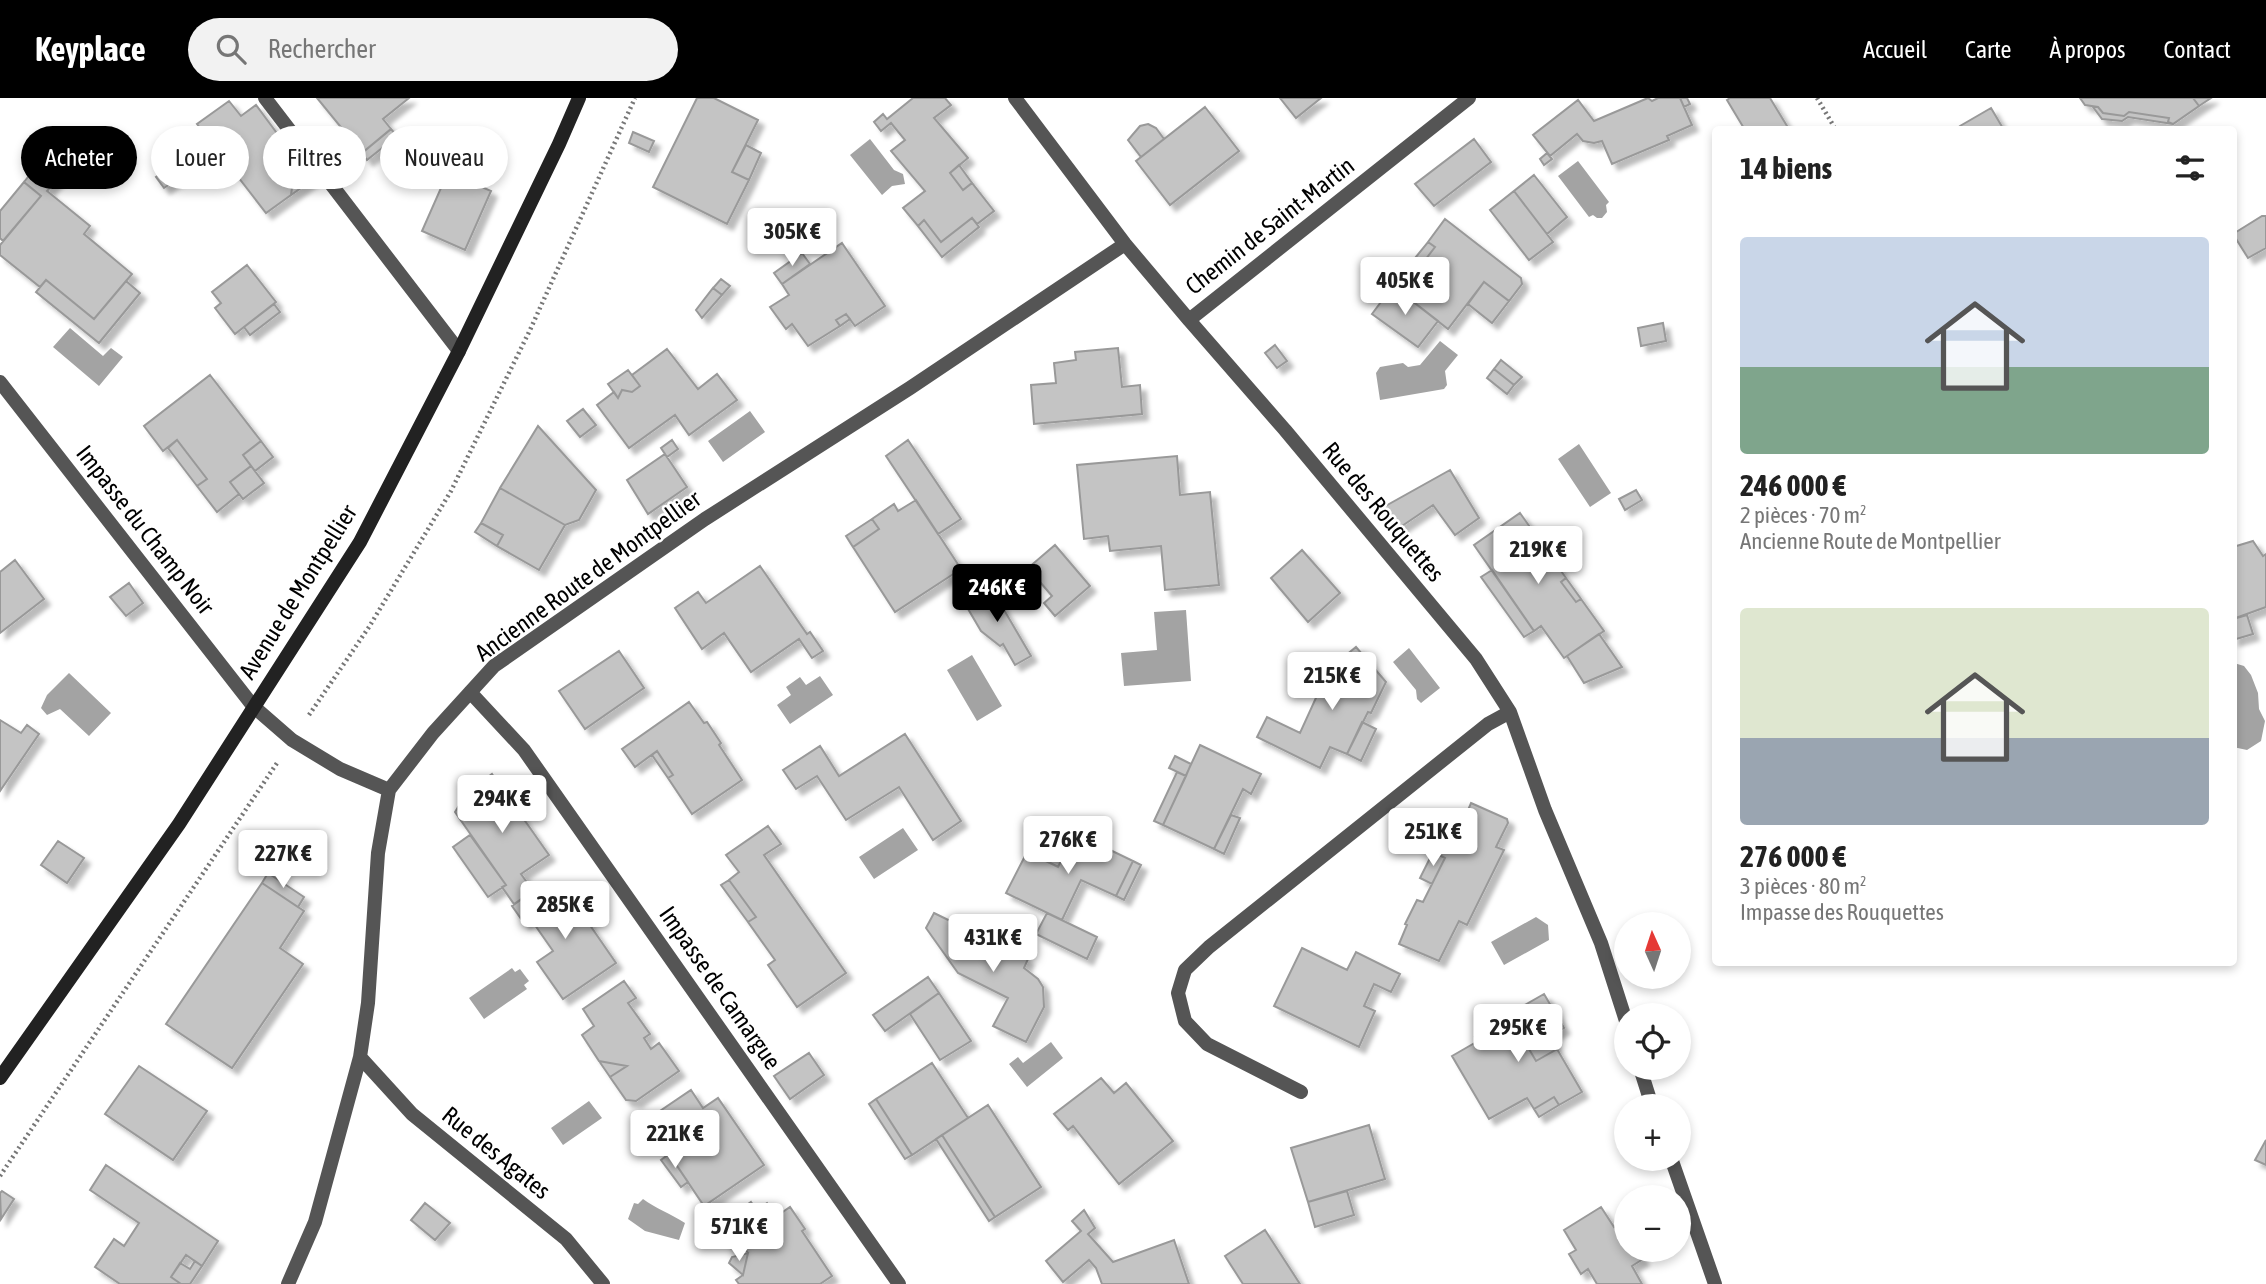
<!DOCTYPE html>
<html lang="fr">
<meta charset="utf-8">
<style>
:root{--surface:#fff;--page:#f2f2f2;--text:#222;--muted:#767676;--accent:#000}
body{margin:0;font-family:"Asap Condensed",sans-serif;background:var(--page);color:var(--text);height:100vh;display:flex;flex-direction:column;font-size:26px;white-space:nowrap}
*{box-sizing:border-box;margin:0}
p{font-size:23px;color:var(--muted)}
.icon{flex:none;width:38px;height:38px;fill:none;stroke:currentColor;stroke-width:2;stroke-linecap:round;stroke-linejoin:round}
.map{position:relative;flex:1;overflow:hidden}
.details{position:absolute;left:1712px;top:28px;width:525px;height:840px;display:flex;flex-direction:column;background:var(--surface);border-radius:7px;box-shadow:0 4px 10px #0003}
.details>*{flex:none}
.banner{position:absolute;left:21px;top:28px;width:665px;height:63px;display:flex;gap:14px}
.needle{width:46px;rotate:357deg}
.tools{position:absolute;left:1614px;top:814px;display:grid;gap:14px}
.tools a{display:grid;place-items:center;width:77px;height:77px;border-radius:50%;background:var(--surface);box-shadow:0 4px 10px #0003;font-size:35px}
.price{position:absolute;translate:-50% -60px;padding:0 16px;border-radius:7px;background:#fff;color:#222;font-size:23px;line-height:46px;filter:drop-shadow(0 2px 4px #0008)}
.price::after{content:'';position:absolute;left:50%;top:42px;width:21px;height:16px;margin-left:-10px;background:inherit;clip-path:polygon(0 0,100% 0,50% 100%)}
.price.current{background:var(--accent);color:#fff}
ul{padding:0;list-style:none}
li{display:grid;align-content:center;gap:14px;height:371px;padding:0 28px}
li span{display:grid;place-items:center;height:217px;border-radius:7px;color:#555}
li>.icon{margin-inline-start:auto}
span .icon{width:126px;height:126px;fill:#fffc;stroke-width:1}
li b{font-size:30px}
h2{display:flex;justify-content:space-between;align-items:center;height:84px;padding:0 28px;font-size:30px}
.chip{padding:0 24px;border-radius:32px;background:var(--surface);box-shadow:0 4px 10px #0003;font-size:24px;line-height:63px}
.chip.current{background:var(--accent);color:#fff}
header{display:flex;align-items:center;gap:42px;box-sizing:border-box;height:98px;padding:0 35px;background:var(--accent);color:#fff}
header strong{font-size:33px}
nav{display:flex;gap:38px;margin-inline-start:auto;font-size:24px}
.search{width:490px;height:63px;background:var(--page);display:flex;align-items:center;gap:18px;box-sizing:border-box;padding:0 24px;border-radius:38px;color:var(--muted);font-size:26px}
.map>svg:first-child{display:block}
.water{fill:#a3a3a3}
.building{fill:#c4c4c4;stroke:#999;stroke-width:2;filter:url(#shadow)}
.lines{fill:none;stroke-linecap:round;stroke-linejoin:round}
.path{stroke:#777;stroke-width:4.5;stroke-dasharray:2 3.5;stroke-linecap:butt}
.lane{stroke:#555;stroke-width:14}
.street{stroke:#555;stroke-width:14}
.secondary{stroke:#222;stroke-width:14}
.labels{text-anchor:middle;stroke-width:5;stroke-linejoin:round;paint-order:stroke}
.street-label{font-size:24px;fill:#000;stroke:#fff}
</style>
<header>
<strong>Keyplace</strong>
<div class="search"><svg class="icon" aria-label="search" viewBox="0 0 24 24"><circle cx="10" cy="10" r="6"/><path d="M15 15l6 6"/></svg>Rechercher</div>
<nav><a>Accueil</a><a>Carte</a><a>À propos</a><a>Contact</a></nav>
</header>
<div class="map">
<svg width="2266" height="1186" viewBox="0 0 2266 1186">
<defs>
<filter id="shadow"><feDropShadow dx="6" dy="6" stdDeviation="2" flood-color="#0004"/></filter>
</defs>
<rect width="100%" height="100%" fill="#fff"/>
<path class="water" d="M 870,41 L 894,72 L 903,76 L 905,86 L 892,88 L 882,97 L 850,57 Z
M 1578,63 L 1609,104 L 1606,107 L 1607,114 L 1602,120 L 1597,120 L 1593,117 L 1589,119 L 1558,78 Z
M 70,230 L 103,258 L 111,250 L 123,259 L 99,288 L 53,249 Z
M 1440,243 L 1458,257 L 1445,273 L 1447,287 L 1444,291 L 1380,302 L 1376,275 L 1380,269 L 1403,265 L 1408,269 L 1420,267 Z
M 750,313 L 765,334 L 723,364 L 708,343 Z
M 1579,346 L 1611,395 L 1590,409 L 1558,361 Z
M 1186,512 L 1191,583 L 1124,588 L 1121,555 L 1157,552 L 1154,514 Z
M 1409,550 L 1440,590 L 1421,605 L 1417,601 L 1416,592 L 1393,564 Z
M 972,557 L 1002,608 L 977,623 L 947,572 Z
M 2234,565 L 2244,568 L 2251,577 L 2258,595 L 2259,611 L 2265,623 L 2261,643 L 2247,652 L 2233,649 Z
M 69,575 L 111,615 L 89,638 L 60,611 L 47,617 L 41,610 L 47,597 Z
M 820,578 L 833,597 L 790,626 L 777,607 L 791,597 L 786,589 L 800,579 L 806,587 Z
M 903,730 L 918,752 L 874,781 L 859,759 Z
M 1536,819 L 1548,827 L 1549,842 L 1504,867 L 1491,844 Z
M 512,870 L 515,874 L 520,871 L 529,883 L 524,887 L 527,891 L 484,921 L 469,900 Z
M 1051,944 L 1063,960 L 1027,989 L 1009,966 L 1018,959 L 1023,965 Z
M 589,1003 L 602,1020 L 563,1047 L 551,1030 Z
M 643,1101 C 655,1110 671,1116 685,1125 L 679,1142 L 645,1133 L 628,1121 L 634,1105 L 638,1106 Z"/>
<path class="building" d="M 317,0 L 409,0 L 383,21 L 391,31 L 362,55 Z
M 697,0 L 714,0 L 758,22 L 732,74 L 749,82 L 727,126 L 653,89 Z
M 913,0 L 945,0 L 951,7 L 934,20 L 968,60 L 950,75 L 963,92 L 972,85 L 994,113 L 977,126 L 972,120 L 941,144 L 924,122 L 918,128 L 903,110 L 925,93 L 891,53 L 905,42 L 891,25 L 881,33 L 874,24 L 883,16 L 887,21 Z
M 1280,0 L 1321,0 L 1296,20 Z
M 1648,0 L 1652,3 L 1658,0 L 1680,0 L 1692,27 L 1667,38 L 1669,42 L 1612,66 L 1602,43 L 1594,45 L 1583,43 L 1577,36 L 1550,58 L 1533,37 L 1578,2 L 1594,23 Z
M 1680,0 L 1687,0 L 1690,6 L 1684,9 Z
M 1730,0 L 1770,0 L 1787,28 L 1780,32 L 1745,32 L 1727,2 Z
M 2080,0 L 2193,0 L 2199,8 L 2173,26 L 2168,24 L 2169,20 L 2129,14 L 2124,18 L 2103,15 L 2098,9 L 2085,7 Z
M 2193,0 L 2211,0 L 2199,8 Z
M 229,3 L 241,18 L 256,7 L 296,61 L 291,97 L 266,115 L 197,26 Z
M 1205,9 L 1239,53 L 1170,107 L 1136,63 Z
M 2093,9 L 2098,9 L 2103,15 L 2124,18 L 2129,14 L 2169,20 L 2168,24 L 2173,26 L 2128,19 L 2122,23 L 2102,21 Z
M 1991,10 L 2004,32 L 1955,32 L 1960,28 Z
M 1148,26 L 1156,30 L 1164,41 L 1141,59 L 1128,42 L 1140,28 Z
M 391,31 L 397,38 L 367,62 L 362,55 Z
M 633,34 L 654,43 L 649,54 L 629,45 Z
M 1474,41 L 1491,64 L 1434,108 L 1415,86 Z
M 746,47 L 761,55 L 749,82 L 732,74 Z
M 1547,55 L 1552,61 L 1544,67 L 1540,61 Z
M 296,61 L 312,82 L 291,97 Z
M 40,64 L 59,80 L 47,93 L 90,128 L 84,136 L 132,176 L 94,221 L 46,182 L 40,189 L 0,157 L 0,147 L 41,98 L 24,84 Z
M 175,65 L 183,77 L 164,90 L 156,79 Z
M 959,67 L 972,85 L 963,92 L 950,75 Z
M 448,74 L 491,93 L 465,152 L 422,133 Z
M 1534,77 L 1567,119 L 1547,136 L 1514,93 Z
M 24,84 L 41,98 L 3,143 L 0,140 L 0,113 Z
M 1514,93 L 1553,144 L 1529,162 L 1490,112 Z
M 2262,118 L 2266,118 L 2266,150 L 2248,160 L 2233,136 Z
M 972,120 L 979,129 L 942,159 L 918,128 L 924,122 L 941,144 Z
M 1445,121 L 1521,180 L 1522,186 L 1509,203 L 1484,184 L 1448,231 L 1393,188 L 1411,165 L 1419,170 L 1435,149 L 1428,144 Z
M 1428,144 L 1435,149 L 1419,170 L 1411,165 Z
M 842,145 L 885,208 L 855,228 L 846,216 L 836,222 L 840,228 L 808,248 L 792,226 L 786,231 L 770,209 L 789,197 L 782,186 Z
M 802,155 L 810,166 L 782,186 L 774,175 Z
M 247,167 L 276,204 L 235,236 L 215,210 L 221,205 L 212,194 Z
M 721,181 L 730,188 L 722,197 L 713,190 Z
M 46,182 L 94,221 L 126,183 L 140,195 L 99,245 L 36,194 Z
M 1484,184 L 1509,203 L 1492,225 L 1468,206 Z
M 1393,188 L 1438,223 L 1418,249 L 1372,216 Z
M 713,190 L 722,197 L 702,220 L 696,212 Z
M 274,206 L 280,214 L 250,237 L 244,229 Z
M 846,216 L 850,221 L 840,228 L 836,222 Z
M 1663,225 L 1666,243 L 1641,248 L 1638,230 Z
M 1275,247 L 1287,263 L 1277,270 L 1265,255 Z
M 1118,250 L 1122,289 L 1140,287 L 1142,316 L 1034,326 L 1031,287 L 1056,285 L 1054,265 L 1076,262 L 1075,254 Z
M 667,251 L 698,291 L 717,276 L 737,302 L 689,337 L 675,317 L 629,350 L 597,307 L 614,294 L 618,300 L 622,292 L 632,294 L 640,288 L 632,277 Z
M 1501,262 L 1522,279 L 1514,287 L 1494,271 Z
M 1494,271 L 1514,287 L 1507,296 L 1487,280 Z
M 628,272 L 640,288 L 632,294 L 622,292 L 618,300 L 608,286 Z
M 210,277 L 261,343 L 243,357 L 251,368 L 230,384 L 239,396 L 217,414 L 197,388 L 207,381 L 177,342 L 163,353 L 144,328 Z
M 583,311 L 596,327 L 580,339 L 567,323 Z
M 538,328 L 596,392 L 579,422 L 565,427 L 500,390 Z
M 177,342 L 207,381 L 197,388 L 168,350 Z
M 672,342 L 678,351 L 667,359 L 661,350 Z
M 908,342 L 961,421 L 938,436 L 886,358 Z
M 261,343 L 273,359 L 255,373 L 243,357 Z
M 665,356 L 687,389 L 648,416 L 627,382 Z
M 1177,358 L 1180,397 L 1210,394 L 1219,487 L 1165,492 L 1161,448 L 1110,453 L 1108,438 L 1084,441 L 1077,367 Z
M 251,368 L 264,385 L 243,401 L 230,384 Z
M 1450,372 L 1479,420 L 1455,437 L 1433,407 L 1399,430 L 1382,410 Z
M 500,390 L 565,427 L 539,472 L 497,448 L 503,437 L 481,425 Z
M 1636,392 L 1642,402 L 1625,412 L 1619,401 Z
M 916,402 L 961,471 L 895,514 L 853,449 L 879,431 L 872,421 L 894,406 L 898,413 Z
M 1520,415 L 1566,480 L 1561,484 L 1576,504 L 1581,501 L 1604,533 L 1564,560 L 1541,528 L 1534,533 L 1474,447 Z
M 872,421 L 879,431 L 853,449 L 846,438 Z
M 481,425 L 503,437 L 497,448 L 475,434 Z
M 2253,443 L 2263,458 L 2266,456 L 2266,509 L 2233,521 L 2233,449 Z
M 1055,447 L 1090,488 L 1055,518 L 1044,505 L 1052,498 L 1028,470 Z
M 1302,452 L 1340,495 L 1308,524 L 1271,480 Z
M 15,462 L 44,501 L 0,535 L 0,474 Z
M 760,468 L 807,536 L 810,534 L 823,553 L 812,560 L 799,541 L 751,574 L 724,535 L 702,551 L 675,510 L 698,494 L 706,505 Z
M 1492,472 L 1534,533 L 1524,539 L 1481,479 Z
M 1566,480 L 1581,501 L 1576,504 L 1561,484 Z
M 129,485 L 143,505 L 126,518 L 110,499 Z
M 990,488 L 1031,558 L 1015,567 L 1003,546 L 1000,548 L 981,533 L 964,504 Z
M 2247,517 L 2253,536 L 2233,542 L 2233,521 Z
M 1599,536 L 1622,569 L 1584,585 L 1567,558 Z
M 1356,549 L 1386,584 L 1371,615 L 1368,614 L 1347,656 L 1330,649 L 1320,670 L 1257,639 L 1267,619 L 1300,635 L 1320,591 L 1323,593 L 1334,567 Z
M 619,553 L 644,590 L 585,631 L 559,593 Z
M 689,604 L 704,625 L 707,624 L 721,645 L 719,647 L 742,682 L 692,716 L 668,680 L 673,677 L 657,653 L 635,669 L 622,651 Z
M 0,622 L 21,635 L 27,627 L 39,636 L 0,693 Z
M 1362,624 L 1376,631 L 1361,663 L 1347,656 Z
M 905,636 L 961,723 L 933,742 L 899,689 L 846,722 L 817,678 L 796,691 L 783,672 L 820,648 L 839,678 Z
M 1200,647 L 1261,676 L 1251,696 L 1243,691 L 1214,751 L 1163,727 Z
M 657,653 L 673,677 L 668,680 L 652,657 Z
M 1175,658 L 1191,666 L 1186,678 L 1169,670 Z
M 1177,674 L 1186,678 L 1163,727 L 1154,723 Z
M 492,676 L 549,757 L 521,776 L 533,793 L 514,806 L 502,789 L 506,787 L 455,714 L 467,695 Z
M 1471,705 L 1507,721 L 1508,725 L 1496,749 L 1504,752 L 1467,827 L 1459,823 L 1439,863 L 1399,846 L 1407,827 L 1405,826 L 1417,802 L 1423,804 L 1445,760 L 1439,757 L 1453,728 L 1460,731 Z
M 1231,717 L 1240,720 L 1224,756 L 1214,751 Z
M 1057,727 L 1075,735 L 1058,769 L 1041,760 Z
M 768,728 L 781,746 L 764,757 L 846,875 L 797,909 L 768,867 L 775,862 L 748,824 L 756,819 L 729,782 L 739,774 L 726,757 Z
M 1075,735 L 1133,763 L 1116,798 L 1081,782 L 1062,822 L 1006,795 L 1027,754 L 1058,769 Z
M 470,737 L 506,787 L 488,799 L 453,749 Z
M 58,743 L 84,760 L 67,785 L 41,767 Z
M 1433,754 L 1445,760 L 1432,786 L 1420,780 Z
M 1133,763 L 1141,767 L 1124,802 L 1116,798 Z
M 268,775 L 304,799 L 298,809 L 262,785 Z
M 729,782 L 756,819 L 748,824 L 721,787 Z
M 262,785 L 304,813 L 280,850 L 303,866 L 232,970 L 166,926 Z
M 543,786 L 555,802 L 567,794 L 616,865 L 563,901 L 537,864 L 553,853 L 530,820 L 524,825 L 512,808 Z
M 934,815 L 1028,861 L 1024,870 L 1038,881 L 1043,889 L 1044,909 L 1026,944 L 993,928 L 1008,900 L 958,875 L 926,830 Z
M 1047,815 L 1097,839 L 1087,861 L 1036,836 Z
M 1302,850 L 1347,872 L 1356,854 L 1400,876 L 1391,894 L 1374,886 L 1364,908 L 1375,913 L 1359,949 L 1274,908 Z
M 928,879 L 939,895 L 885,933 L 873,917 Z
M 624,883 L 636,900 L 628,905 L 650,936 L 644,940 L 651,951 L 659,945 L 679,973 L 636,1003 L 626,1002 L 610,979 L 627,968 L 599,963 L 582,937 L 594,928 L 583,911 Z
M 939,895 L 971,943 L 940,962 L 910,916 Z
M 1544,896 L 1564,930 L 1529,951 L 1536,963 L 1557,951 L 1582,994 L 1559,1007 L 1554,999 L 1534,1011 L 1527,1000 L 1489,1021 L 1452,958 L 1478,943 L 1475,939 L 1491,930 L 1502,950 L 1522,939 L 1509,916 Z
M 1550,938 L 1557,951 L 1536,963 L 1529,951 Z
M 809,955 L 824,977 L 790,1001 L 774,978 Z
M 599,963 L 627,968 L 610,979 Z
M 932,965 L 968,1020 L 912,1057 L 876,1001 Z
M 139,968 L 207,1013 L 173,1062 L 105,1016 Z
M 1101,980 L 1114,995 L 1126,985 L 1173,1043 L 1119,1086 L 1073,1028 L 1068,1032 L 1054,1016 Z
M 691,992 L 703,1010 L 718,1000 L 764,1067 L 704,1108 L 659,1041 L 667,1036 L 654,1017 Z
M 1554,999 L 1559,1007 L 1539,1019 L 1534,1011 Z
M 876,1001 L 912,1057 L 905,1061 L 869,1006 Z
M 988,1007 L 1041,1089 L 995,1119 L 942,1037 Z
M 1369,1027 L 1385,1081 L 1308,1104 L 1291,1050 Z
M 942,1037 L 995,1119 L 989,1123 L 936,1041 Z
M 2266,1042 L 2266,1067 L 2255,1062 Z
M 669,1056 L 688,1084 L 681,1089 L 661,1062 Z
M 106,1067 L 218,1143 L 202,1168 L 186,1157 L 171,1179 L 181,1186 L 120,1186 L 95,1169 L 114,1141 L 124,1148 L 139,1125 L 90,1092 Z
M 2,1093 L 14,1101 L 1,1121 L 0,1095 Z
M 1347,1093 L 1354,1117 L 1315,1129 L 1308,1104 Z
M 751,1104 L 757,1112 L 767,1105 L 777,1118 L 790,1109 L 805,1131 L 802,1133 L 832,1178 L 820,1186 L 739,1186 L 736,1182 L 743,1177 L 748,1155 L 740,1144 L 731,1150 L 717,1129 Z
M 425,1105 L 450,1125 L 435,1142 L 411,1122 Z
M 1601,1109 L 1614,1129 L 1620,1125 L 1626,1134 L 1626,1152 L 1636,1152 L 1643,1161 L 1632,1168 L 1642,1186 L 1597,1186 L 1588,1171 L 1581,1176 L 1569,1156 L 1576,1152 L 1564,1132 Z
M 1084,1112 L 1095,1130 L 1088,1136 L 1113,1164 L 1174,1142 L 1189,1186 L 1102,1186 L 1096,1170 L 1089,1162 L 1063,1184 L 1046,1163 L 1081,1133 L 1072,1123 Z
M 1265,1132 L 1300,1186 L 1243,1186 L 1225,1158 Z
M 748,1155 L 743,1177 L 729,1165 L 732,1159 Z
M 195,1163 L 202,1168 L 190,1186 L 181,1186 L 171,1179 L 180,1165 L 190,1171 Z"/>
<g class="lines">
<path class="path" d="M 1817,0 L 1836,32
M 309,617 L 369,529 L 451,393 L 530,232 L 635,0
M 0,1078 L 277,665"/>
<path class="lane" d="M 265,0 L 459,253"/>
<path class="street" d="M 1015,0 L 1125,146 L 1189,222 L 1469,0
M 1189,222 L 1285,332 L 1476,561 L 1510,614 L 1545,712 L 1601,845 L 1626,923
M 0,284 L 253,608 L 292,642 L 340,671 L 389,692
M 470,594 L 524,652 L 899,1186
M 360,959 L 412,1016 L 566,1141 L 603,1186
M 1640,970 L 1652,1008
M 1301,994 L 1207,946 L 1185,923 L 1178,895 L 1185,872 L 1209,849 L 1488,626 L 1510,614
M 1671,1060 L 1715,1186
M 288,1186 L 315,1124 L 360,959 L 368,905 L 378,755 L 389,692 L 433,635 L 494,568 L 705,421 L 910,290 L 1125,146"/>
<path class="secondary" d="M 0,980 L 179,726 L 360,444 L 459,253 L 559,46 L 579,0"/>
</g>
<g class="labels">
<g class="street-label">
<text transform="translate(1270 128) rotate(-38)" y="8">Chemin de Saint-Martin</text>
<text transform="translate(1383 414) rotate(50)" y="8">Rue des Rouquettes</text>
<text transform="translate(145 432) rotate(52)" y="8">Impasse du Champ Noir</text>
<text transform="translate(588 478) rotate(-36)" y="8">Ancienne Route de Montpellier</text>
<text transform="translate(298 494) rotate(-58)" y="8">Avenue de Montpellier</text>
<text transform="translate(720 890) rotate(55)" y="8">Impasse de Camargue</text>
<text transform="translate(496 1055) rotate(39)" y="8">Rue des Agates</text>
</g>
</g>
</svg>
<div class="tools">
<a><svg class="needle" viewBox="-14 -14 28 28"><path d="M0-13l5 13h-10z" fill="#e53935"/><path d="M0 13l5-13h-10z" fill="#767676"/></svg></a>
<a><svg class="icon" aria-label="locate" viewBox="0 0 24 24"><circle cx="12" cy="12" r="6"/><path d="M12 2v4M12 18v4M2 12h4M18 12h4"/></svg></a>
<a>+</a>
<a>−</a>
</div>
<b class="price" style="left:792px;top:170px">305K €</b>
<b class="price" style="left:1405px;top:219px">405K €</b>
<b class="price" style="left:1538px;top:488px">219K €</b>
<b class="price current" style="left:997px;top:526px">246K €</b>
<b class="price" style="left:1332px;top:614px">215K €</b>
<b class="price" style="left:502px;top:737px">294K €</b>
<b class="price" style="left:1433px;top:770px">251K €</b>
<b class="price" style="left:1068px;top:778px">276K €</b>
<b class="price" style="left:283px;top:792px">227K €</b>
<b class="price" style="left:565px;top:843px">285K €</b>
<b class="price" style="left:993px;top:876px">431K €</b>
<b class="price" style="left:1518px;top:966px">295K €</b>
<b class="price" style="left:675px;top:1072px">221K €</b>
<b class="price" style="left:739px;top:1165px">571K €</b>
<div class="banner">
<a class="chip current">Acheter</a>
<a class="chip">Louer</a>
<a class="chip">Filtres</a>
<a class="chip">Nouveau</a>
</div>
<section class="details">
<h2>14 biens<svg class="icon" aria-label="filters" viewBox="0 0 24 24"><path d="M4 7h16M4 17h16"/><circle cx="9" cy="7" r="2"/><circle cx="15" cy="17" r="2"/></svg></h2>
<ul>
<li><span style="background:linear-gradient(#c9d6e8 60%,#7fa58c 0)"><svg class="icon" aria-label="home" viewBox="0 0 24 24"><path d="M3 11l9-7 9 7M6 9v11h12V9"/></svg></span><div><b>246 000 €</b><p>2 pièces · 70 m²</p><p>Ancienne Route de Montpellier</p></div></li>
<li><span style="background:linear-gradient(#dfe7d0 60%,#9aa5b1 0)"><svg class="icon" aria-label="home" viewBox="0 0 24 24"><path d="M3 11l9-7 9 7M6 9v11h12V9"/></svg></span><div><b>276 000 €</b><p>3 pièces · 80 m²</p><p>Impasse des Rouquettes</p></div></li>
</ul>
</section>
</div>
